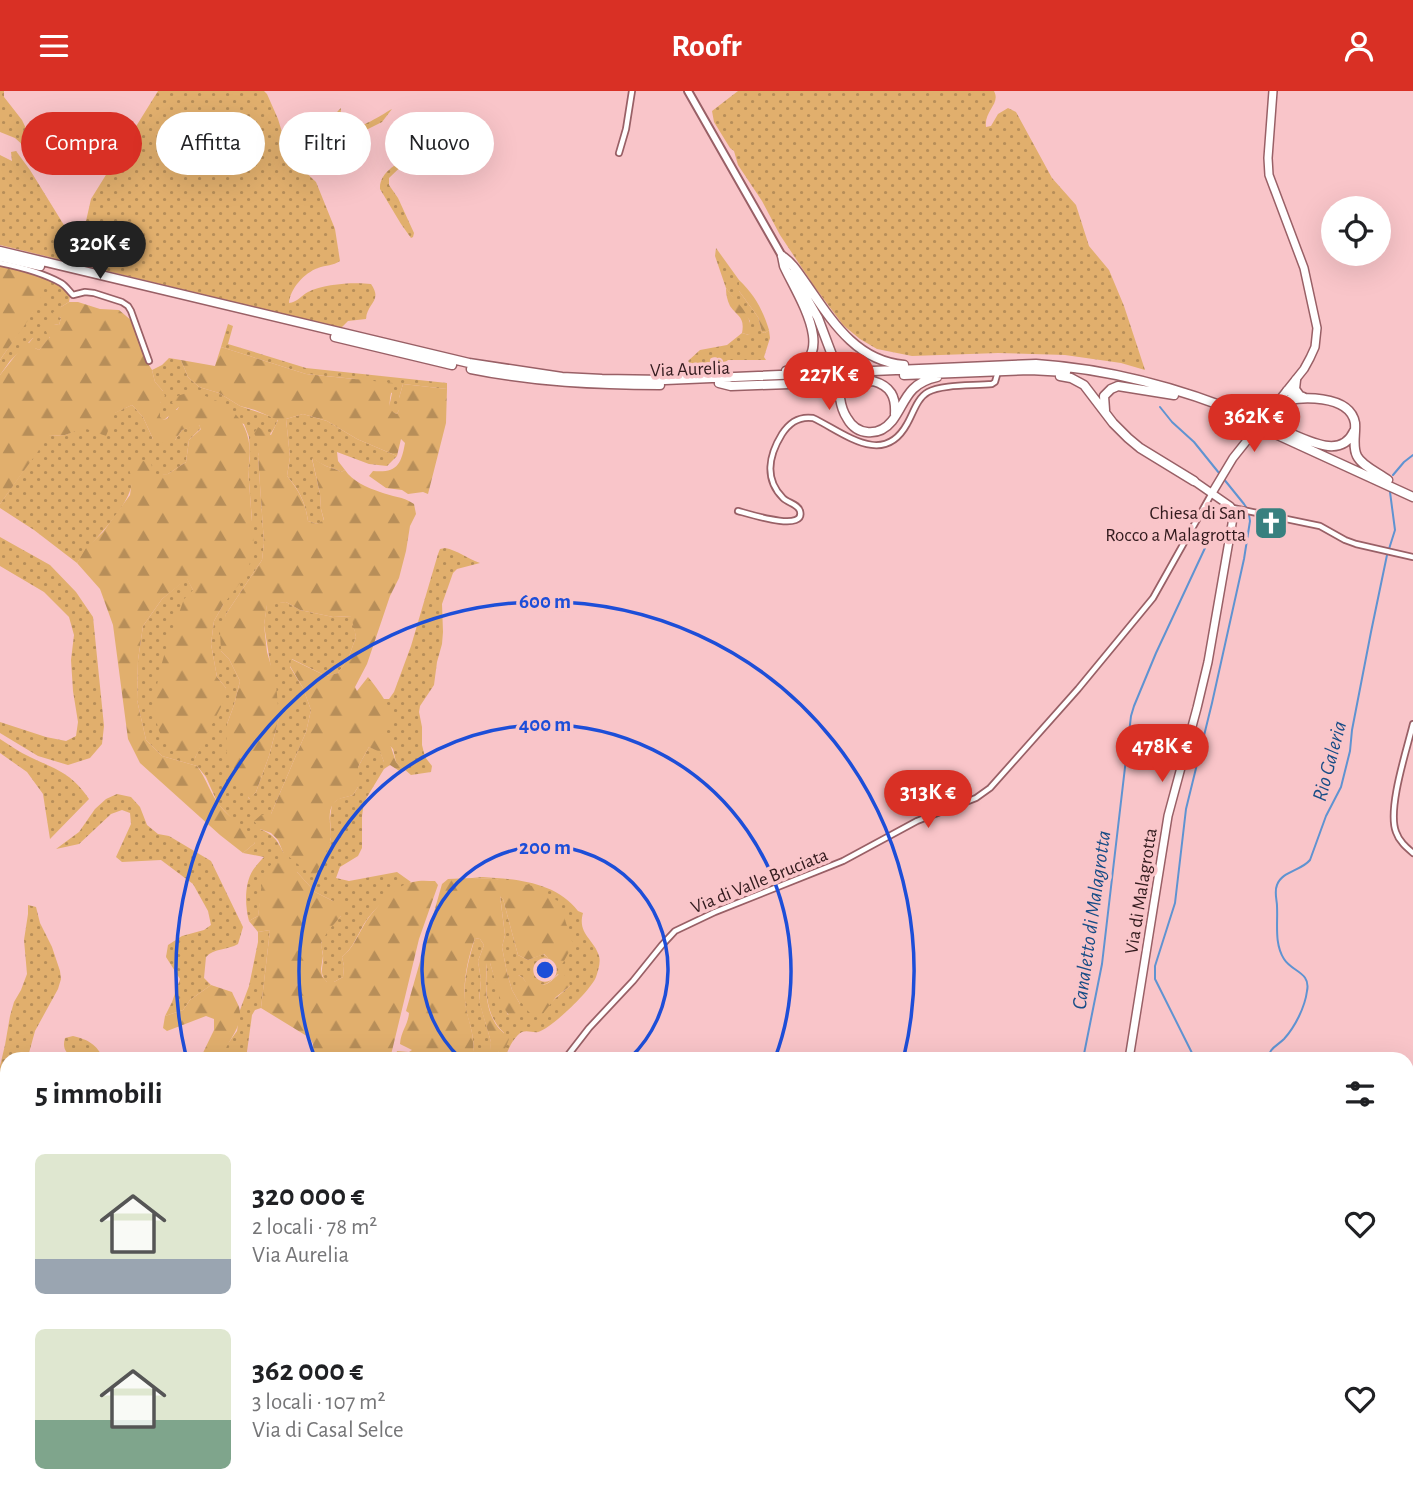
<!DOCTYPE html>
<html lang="it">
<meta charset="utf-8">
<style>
:root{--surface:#fff;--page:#f6f6f6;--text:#202124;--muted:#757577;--accent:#d93025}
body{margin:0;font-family:"Alegreya Sans",sans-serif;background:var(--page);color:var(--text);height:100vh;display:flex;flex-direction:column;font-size:26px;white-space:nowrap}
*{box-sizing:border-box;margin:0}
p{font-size:23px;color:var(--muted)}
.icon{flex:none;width:38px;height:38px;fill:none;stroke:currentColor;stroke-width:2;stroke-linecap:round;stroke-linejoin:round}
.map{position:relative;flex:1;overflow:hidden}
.side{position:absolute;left:0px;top:961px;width:1414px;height:450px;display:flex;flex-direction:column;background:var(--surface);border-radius:21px 21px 0 0;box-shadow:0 7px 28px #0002}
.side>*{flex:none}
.banner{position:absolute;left:21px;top:21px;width:700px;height:63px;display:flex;gap:14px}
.fabs{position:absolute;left:1321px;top:105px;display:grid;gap:14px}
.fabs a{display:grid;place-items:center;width:70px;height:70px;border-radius:50%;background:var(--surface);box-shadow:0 7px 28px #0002;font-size:35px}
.price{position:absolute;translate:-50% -60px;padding:0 16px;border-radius:24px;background:var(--accent);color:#fff;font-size:23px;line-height:46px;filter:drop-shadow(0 2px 4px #0008)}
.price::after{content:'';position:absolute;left:50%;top:42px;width:21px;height:16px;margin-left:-10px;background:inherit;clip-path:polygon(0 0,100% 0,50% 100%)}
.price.selected{background:#222;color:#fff}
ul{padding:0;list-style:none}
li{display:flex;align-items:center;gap:21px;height:175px;padding:0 35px}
li span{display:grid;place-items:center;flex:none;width:196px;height:140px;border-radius:10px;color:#555}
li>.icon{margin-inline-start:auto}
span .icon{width:84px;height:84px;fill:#fffc;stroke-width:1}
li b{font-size:30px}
h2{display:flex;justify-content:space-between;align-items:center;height:84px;padding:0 35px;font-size:30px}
.tag{padding:0 24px;border-radius:32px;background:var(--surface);box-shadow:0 7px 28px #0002;font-size:24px;line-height:63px}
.tag.selected{background:var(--accent);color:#fff}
header{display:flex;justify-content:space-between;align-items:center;height:91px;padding:0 35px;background:var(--accent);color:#fff;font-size:32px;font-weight:700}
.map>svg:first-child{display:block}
.grass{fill:url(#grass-dots);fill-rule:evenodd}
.forest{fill:url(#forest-firs)}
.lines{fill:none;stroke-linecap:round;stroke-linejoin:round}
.stream{stroke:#5f93d1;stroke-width:2}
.minor-casing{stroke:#996066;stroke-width:8}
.tertiary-casing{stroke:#996066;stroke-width:10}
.secondary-casing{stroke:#996066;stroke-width:10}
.trunk-casing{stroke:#996066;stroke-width:11}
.minor{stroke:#fff;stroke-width:4.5}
.tertiary{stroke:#fff;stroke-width:6}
.secondary{stroke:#fff;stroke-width:7}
.trunk{stroke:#fff;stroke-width:8}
.rail{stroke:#8b666a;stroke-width:2;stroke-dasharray:12 12;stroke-linecap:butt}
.trunk-bridge-casing{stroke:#996066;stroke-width:11;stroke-linecap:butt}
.trunk-bridge{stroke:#fff;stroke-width:8}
.ring{fill:none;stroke:#1d4ed8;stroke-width:3.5}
.labels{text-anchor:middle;stroke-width:7;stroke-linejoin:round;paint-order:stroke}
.street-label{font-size:19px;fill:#321a1d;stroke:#f9c5c9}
.poi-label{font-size:19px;fill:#321a1d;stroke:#f9c5c9;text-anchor:end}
.water-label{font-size:21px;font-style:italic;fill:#174c86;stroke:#f9c5c9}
.centre{fill:#1d4ed8;stroke:#f9c5c9;stroke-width:3.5}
.ring-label{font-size:21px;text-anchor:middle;font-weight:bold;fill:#1d4ed8;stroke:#f9c5c9;stroke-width:7;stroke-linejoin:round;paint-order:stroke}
</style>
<header><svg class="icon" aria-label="menu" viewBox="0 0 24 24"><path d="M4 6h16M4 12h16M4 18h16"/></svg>Roofr<svg class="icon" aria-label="person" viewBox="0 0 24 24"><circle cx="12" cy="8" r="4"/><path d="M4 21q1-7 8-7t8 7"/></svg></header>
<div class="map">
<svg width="1413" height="1410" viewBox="0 0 1413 1410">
<defs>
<pattern id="grass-dots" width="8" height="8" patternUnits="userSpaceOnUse" patternTransform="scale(1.75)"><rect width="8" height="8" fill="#e1af6d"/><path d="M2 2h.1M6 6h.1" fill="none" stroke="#b78e59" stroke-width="1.8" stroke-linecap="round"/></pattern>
<pattern id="forest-firs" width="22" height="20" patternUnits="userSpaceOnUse" patternTransform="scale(1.75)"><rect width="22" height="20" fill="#e1af6d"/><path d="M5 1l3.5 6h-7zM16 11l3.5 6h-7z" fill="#b78e59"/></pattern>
</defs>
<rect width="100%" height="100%" fill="#f9c5c9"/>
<path class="grass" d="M 0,0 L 4,0 L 4,6 L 22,29 L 31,48 L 26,57 L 15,47 L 0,41 Z
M 158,0 L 264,0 L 267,3 L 278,28 L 288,61 L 298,74 L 316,91 L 335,138 L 340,170 C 333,175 326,174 318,177 C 304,182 290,198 289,212 C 297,211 301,205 308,201 C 324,193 353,191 371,193 C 383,210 367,212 366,228 L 348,230 L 341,237 L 0,154 L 0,64 L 12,70 L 11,61 L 16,60 L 30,79 L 67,139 L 84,139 L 91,108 Z
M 738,0 L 994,0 C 1001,13 984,19 986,36 L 991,35 L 998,23 L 1008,17 L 1016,21 L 1052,87 L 1076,114 L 1089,155 L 1109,179 L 1124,215 L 1145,279 L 1121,272 L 1065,264 L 998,262 L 912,265 L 877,258 L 860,248 L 843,234 L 814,195 L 780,144 L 762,110 L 738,74 L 734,60 L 730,57 L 714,31 L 712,20 Z
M 341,17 C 341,21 340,25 341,28 C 346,50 382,23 392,18 L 382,31 L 352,46 C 339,41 327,28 341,17 Z
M 413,64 L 389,87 L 389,94 L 398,107 L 414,142 L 413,146 L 411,147 L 401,133 L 380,98 C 379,81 399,71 413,64 Z
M 716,157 L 739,189 L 739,200 L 758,226 L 762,241 L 765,242 L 769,239 L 770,247 L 764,266 L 766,269 L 728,269 L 724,272 L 719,270 L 691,274 L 688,270 L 700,259 L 727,254 L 742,242 L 749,244 L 750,230 L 726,197 L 715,165 Z
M 47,187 L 63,194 L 70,205 L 69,211 L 61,216 L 59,226 L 61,227 L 59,234 L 54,233 L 49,248 L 39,259 L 35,257 L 33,247 L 10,270 L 0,284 L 0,269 L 32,222 Z
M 228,233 L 233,235 L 228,253 L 306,277 L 447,292 L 447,298 L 403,293 L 399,307 L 399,319 L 397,323 L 391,321 L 389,316 L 392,302 L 355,288 L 306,283 L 221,256 Z
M 169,267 L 181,269 L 188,286 L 199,296 L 219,302 L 240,315 L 278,328 C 274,343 261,350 258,365 L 264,452 L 262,469 L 226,523 L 221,560 L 229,568 L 240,590 L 234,614 L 227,633 L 249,708 L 256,701 L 269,665 L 279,627 L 264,534 L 267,513 L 286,511 L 300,519 L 333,526 L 352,525 L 356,546 L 348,568 L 338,582 L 326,585 L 292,568 L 290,576 L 303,597 L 311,619 L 306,641 L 271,723 L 260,738 C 272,743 277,748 283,761 L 319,774 L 331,748 L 330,727 L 332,713 L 338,708 L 353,704 L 358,696 L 358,676 L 369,656 L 380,660 L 384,671 L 384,678 L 364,711 L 362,725 L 362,757 L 358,765 L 340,776 L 336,787 L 349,790 L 397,781 L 411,791 C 393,802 375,815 364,833 C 357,845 353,857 342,866 L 344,875 L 343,886 L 334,891 L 327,891 C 318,882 324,875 323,864 C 323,860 321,857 321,853 C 323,842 335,832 341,825 L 333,810 L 315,801 L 297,781 L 262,798 L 258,825 L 249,830 C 245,815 244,793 253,779 C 256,775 260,770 264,766 L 243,762 L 255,752 L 218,713 L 206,686 L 197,675 L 162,665 L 146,649 L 137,609 L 138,569 L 143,535 L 162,508 L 187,487 L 193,499 L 195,667 L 226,597 L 217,586 L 211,553 L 214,530 L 223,514 L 252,430 L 248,378 L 250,367 L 249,346 L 244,333 L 179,316 L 164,329 L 159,326 L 160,312 L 163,300 L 155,291 L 152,279 L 162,274 Z
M 132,314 L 143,326 L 153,348 L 175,349 L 182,339 L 198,333 L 201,337 L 189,349 L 186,371 L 168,383 L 133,389 C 127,422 94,445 77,472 L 34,439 L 0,417 L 0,413 L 48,345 L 65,344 Z
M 303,323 L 327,330 L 357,348 L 397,365 L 387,375 L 369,373 L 337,361 L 338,370 L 345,379 L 341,381 C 335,377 329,377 324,374 C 319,372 317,369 312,368 L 320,403 L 321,418 L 324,430 L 317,433 L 308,430 C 305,410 299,399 287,385 L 290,366 L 286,328 Z
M 0,446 L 50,474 L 76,501 L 93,526 L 104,635 L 102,653 L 90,667 L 68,674 L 38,665 L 0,642 L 0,631 L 46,646 L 66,650 L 76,645 L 78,631 L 73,600 L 71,569 L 74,544 L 69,526 L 44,501 L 0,475 Z
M 445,457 C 457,459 468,468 480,472 L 457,478 L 453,482 L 442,513 L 443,541 L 442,553 L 437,571 L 434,594 L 420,615 L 419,621 L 422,636 L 422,654 L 425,666 L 432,675 L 431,681 L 411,684 L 396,671 L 393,658 L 381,645 C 397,625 394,629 383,608 L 389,608 L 394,601 L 411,555 L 438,463 L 440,458 Z
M 0,648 C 10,654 19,661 30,666 C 55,678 72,682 89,708 L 50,748 L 43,703 L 27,681 L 0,662 Z
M 117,703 L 131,706 L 140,716 L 147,734 L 158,743 L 169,745 L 211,770 L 243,836 L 238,853 C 228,859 214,857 206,866 L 204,887 L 211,894 L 190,909 L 183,919 L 165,925 L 172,911 L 180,888 L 166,866 L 168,854 L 182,845 L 204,839 L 211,834 L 208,820 L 193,793 L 161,769 L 122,771 L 116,766 L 131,733 L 130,722 L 122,719 L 111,723 L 79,753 L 56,758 L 79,741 L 95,718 L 106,708 Z
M 482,786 C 516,788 556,791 578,820 L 583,822 C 577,843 594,848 599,865 C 601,871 598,880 596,886 C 591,899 552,937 538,941 C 533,942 528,939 522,941 C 514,945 507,960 505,968 L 497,967 L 504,942 C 485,924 485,898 487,872 L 490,872 L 500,904 L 508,924 L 520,913 L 512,899 L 507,882 L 502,856 L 505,844 L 500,804 L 503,808 L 518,864 L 528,869 L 543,863 L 548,867 L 563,872 L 505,791 L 496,788 L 472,787 ZM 558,883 L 570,895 L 550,912 L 518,884 L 522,886 L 526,891 C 544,895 545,896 558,883 Z
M 28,814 L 36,816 L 40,832 L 52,856 L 60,880 L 61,888 L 58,898 L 35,940 L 29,962 L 32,968 L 7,968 L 7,997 L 0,993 L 0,975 L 5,954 L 10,925 L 14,911 L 21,899 L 27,883 L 24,849 L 28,823 Z
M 270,839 L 261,917 L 255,919 L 252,924 L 246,968 L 221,968 L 224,958 L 237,940 L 240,919 L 249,895 L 258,851 L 258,841 Z
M 475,847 L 480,848 L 484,854 L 478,870 L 481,889 L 479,909 L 491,951 L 490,968 L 481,968 L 478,963 L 473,961 C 475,945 469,933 466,918 C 462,892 468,871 475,847 Z
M 73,945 C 89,949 96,953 104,968 C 89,968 58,971 65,947 Z
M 1413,1048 L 1413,1112 L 1407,1107 L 1407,1054 Z
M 0,1331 L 7,1337 L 7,1404 L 165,1404 L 173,1410 L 0,1410 Z"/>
<path class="forest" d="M 0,174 L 47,187 C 41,217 17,244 0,269 Z
M 739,189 C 754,203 763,219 769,239 L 765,242 L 762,241 L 758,226 L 739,200 Z
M 726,197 C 735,210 757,228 749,244 L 742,242 C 745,226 738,226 730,215 C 727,209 726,203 726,197 Z
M 69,211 L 78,211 L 100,218 L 119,219 L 132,230 L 144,266 L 152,279 L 155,291 L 163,300 L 165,305 L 160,312 L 160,326 L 164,329 L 168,327 L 171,317 L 177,319 L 179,316 L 172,312 L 174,306 L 193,300 C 204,305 219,309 229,317 C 248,332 253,355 248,378 L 254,457 L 249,475 L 240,492 L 223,514 L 214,530 L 211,553 L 217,586 L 226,597 L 225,608 L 195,667 C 183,667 175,663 168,653 C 165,649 161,645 159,640 C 146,599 171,546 184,508 L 193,499 L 187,488 L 162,508 L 143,535 L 138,569 L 137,609 L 146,649 L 162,665 L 197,675 C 206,687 211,704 220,715 C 231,729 248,736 255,752 L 243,762 L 220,744 L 140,672 L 128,648 L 113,534 L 100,498 L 77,472 L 86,457 L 103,441 L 130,404 L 132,389 L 128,374 L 150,368 L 154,384 L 168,383 L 186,371 L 189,349 L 201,338 L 199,334 L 182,339 L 175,349 L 163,352 L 153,348 L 143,326 L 132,314 L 115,322 L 106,345 L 84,337 L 65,344 L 49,345 L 0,413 L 0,284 L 26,251 L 29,252 L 33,247 L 36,251 L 35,257 L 39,259 L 50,246 L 48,245 L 44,235 L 51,230 L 54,233 L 59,234 L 61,227 L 59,226 L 55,227 L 52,224 L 53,221 L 58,220 L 61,216 Z
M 221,256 L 306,283 L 393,292 C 392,303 384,318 397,323 L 399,319 L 399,307 L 403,293 L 447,298 L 446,332 L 428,403 L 423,401 L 408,403 L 402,399 L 386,397 L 369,385 L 373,380 C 397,382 401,374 405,352 L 401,348 L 397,365 L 357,348 L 327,330 L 303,323 L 286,328 L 290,366 L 287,385 C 299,400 305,410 308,430 L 317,433 L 324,429 L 321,418 L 320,403 L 312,367 C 317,369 319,371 324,374 C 329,377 335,377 341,381 L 345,379 C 352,390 368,397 380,401 C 392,406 403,405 414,413 L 416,423 L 410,435 L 406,460 L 399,487 L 390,505 L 367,573 L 355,596 L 357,600 L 368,586 C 374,593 396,622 393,631 C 391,636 384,641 382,645 L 389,650 L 396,671 L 406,679 L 401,681 L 390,674 L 384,678 L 384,671 L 380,661 L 369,656 L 358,676 L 358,696 L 353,704 C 347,706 337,707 333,713 C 327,722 331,735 331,746 C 330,757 318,775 315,787 L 283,761 L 278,749 L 271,742 L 260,738 L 254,730 L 261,724 L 271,723 L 306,641 L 311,619 L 303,597 L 290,575 L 291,568 L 326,585 L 338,582 L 348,568 L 356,546 L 351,525 L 333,526 L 300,519 L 286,511 L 267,514 L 264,534 L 267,561 L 276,592 L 279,627 L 269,665 L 256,701 L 250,708 L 237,693 L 226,660 L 227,633 L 234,614 L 240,590 L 229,568 L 221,560 L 220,541 L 226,523 L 262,469 L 264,452 L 258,365 L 260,355 L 254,342 L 258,336 L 271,344 L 278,329 L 255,319 L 240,315 L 219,302 L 199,296 L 188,286 L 181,269 L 215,275 Z
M 281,767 L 297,781 L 315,801 L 333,810 L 346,812 L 341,825 L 328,840 L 321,852 L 323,865 L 321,878 L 322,885 L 327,891 L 334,891 L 343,886 L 344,875 L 342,866 C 353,857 357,846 364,834 C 372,820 396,793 413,791 C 420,789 428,790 435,790 L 438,794 L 419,848 L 390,968 L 314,968 L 313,953 L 310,947 L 261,917 L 270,839 L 258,841 L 249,830 L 258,825 C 261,806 259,775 281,767 Z
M 472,787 L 496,788 L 538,796 L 559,811 L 573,853 L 563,872 L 551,880 L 544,877 L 548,867 L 544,863 L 528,869 L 518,864 L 503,808 L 500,805 L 505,844 L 502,856 L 507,882 L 512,899 L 520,913 L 522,924 L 513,929 C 499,916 496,890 490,872 L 487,872 C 485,891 485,914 494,930 C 497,937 505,942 509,948 L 505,958 L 499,960 L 497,968 L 489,967 L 491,951 L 479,910 L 481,889 L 478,870 L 484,854 L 480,848 L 475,847 C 467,870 462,893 466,917 C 469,932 475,945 473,961 L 478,963 L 481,968 L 469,968 L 467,965 L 463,968 L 395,968 L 397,960 L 409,961 L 412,959 L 400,953 C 401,940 408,934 409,922 L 406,920 L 442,793 L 448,788 Z
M 559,883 L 563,883 L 568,887 L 570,895 L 556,906 L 541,925 L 536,926 C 523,919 511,898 517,884 L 522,886 L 526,891 C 547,890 540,901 559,883 Z
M 211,894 L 232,901 C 234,906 237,911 239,916 C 245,935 226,951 221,968 L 200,968 L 214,939 L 214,928 L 206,925 L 167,940 L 163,937 L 165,925 L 183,919 L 190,909 Z
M 3,1220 L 7,1226 L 7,1277 L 0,1275 L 0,1221 Z"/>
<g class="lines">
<path class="stream" d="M 1160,316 L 1172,331 L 1194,351 L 1219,382
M 1393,384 L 1404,371 L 1413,364
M 1389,458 L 1395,439 L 1390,401
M 1083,968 L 1102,873 L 1131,625 L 1134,615 L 1156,562 L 1205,457
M 1195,968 L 1155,888 L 1155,875 L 1175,812 L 1186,718 L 1212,612 L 1244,468 L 1250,430 L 1248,419 L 1244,413 L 1223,387
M 1268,968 C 1269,957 1277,955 1284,948 C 1295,936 1305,916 1307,900 C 1311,881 1292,881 1284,868 C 1274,852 1278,833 1277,815 C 1277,809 1274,801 1277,794 C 1282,780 1301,780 1310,769 L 1326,725 L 1341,696 L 1350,660 L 1352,639 L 1371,541 L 1387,464
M 995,1410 L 996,1404
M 1110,1410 L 1111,1406"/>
<g class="minor-casing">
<path id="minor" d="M 619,62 L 626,38 L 632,0
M 0,172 C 20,176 43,182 61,192 C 66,195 69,200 73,204 L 85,201 L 94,202 L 122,211 L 128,215 L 131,220 L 149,270
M 1233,417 L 1320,435 L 1345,449 L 1356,453 L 1413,466
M 738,420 C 746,422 806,442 800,420 C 798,413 788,412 783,407 C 764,388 769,364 782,343 C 789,332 799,325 813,327 C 843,341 883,377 907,333 C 913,323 917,307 928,301 C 942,293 975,295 992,293 L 995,291 L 997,284
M 1413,633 C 1407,658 1387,718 1396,741 C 1399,750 1406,756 1413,762
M 565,968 L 589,937 L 633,890 L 662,854 L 675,840 L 715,821 L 843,770 L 917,730 L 976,707 L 990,697 L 1078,598 L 1153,507 L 1212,402
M 1407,1050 L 1413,1044
M 390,1410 L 394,1404
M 1264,1410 L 1265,1404"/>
</g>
<g class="tertiary-casing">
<path id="tertiary" d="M 688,0 L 782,165"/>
</g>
<g class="secondary-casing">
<path id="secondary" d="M 1212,402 L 1233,367 L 1304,278 L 1310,267 L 1315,256 L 1317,237 L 1304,177 L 1269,84 L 1268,67 L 1273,0
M 1129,968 L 1168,725 L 1197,617 L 1208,571 L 1233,427 L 1233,419 L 1230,415 L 1194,390
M 1059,1410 L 1060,1404"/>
</g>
<g class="trunk-casing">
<path id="trunk" d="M 0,160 L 469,272 L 562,286 L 602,288 L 665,289 L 1036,273 C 1110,278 1181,297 1250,326
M 782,165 C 793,172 799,183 807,194 C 832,230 856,270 904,274
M 782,165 L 784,175 C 797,204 842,269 786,280
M 0,166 L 40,175
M 792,182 L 818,227 L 832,264
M 335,246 L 452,274
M 471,278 C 535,291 596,294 660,294
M 904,284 L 1030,279 L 1066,281
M 1060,285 L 1071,287 L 1084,294 L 1113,332 L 1128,347 L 1140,357 L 1194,390
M 1296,289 L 1295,298 L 1300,305
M 719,292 L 731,295 L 873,290 C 891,295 896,306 895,323
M 1287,300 L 1303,306
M 840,307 C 841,314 843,321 847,327 C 857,345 879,346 892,330 C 900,320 904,307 913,298 C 920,291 928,288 937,286
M 1278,311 C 1299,305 1350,303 1355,332 C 1356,343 1352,355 1357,365 C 1362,375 1379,382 1388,389
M 1105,319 L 1104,305 L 1111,298 L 1118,295 L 1174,304
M 1273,336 C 1296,341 1339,374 1354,340
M 1271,341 L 1413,406"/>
</g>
<use href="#minor" class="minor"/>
<use href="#tertiary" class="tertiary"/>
<use href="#secondary" class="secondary"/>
<use href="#trunk" class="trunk"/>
<path class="rail" d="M 1407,1322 L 1413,1321
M 1075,1410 L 1099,1404"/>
<g class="trunk-bridge-casing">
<path id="trunk-bridge" d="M 832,264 L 840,307
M 1247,330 L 1271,341"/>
</g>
<use href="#trunk-bridge" class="trunk-bridge"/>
</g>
<g class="ring">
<path d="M460 967A123 123 0 1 1 630 967"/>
<path d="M315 967A246 246 0 1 1 775 967"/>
<path d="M186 965A369 369 0 1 1 904 965"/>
</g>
<defs>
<g id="church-square" transform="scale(1.75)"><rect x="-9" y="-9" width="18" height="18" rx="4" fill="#38807f" stroke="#f9c5c9"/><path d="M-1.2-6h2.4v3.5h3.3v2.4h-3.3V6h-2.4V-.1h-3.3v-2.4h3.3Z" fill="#fff"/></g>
</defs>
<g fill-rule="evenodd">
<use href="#church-square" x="1271" y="432"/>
</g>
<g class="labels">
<g class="street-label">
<text transform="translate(690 277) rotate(-2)" y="7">Via Aurelia</text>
<text transform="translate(759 789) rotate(-22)" y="7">Via di Valle Bruciata</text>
<text transform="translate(1140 800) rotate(-81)" y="7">Via di Malagrotta</text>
</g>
<g class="poi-label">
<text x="1246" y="428">Chiesa di San<tspan x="1246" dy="22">Rocco a Malagrotta</tspan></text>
</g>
<g class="water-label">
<text transform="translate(1329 670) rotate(-75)" y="7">Rio Galeria</text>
<text transform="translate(1091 829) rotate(-82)" y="7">Canaletto di Malagrotta</text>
</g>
</g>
<circle cx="545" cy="879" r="10" class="centre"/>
<g class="ring-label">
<text x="545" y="517">600 m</text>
<text x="545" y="640">400 m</text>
<text x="545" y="763">200 m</text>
</g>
</svg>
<div class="fabs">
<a><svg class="icon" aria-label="locate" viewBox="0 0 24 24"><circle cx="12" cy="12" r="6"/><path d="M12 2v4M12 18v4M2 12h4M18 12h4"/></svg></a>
</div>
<b class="price selected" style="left:100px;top:190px">320K €</b>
<b class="price" style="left:829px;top:321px">227K €</b>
<b class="price" style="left:1254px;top:363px">362K €</b>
<b class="price" style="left:1162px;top:693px">478K €</b>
<b class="price" style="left:928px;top:739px">313K €</b>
<div class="banner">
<a class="tag selected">Compra</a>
<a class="tag">Affitta</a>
<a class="tag">Filtri</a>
<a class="tag">Nuovo</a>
</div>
<section class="side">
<h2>5 immobili<svg class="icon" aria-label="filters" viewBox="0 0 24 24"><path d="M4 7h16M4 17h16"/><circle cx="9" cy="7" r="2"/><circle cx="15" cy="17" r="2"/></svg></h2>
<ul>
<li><span style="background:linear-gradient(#dfe7d0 75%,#9aa5b1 0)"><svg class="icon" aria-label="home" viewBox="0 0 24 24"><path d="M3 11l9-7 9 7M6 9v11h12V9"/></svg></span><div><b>320 000 €</b><p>2 locali · 78 m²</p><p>Via Aurelia</p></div><svg class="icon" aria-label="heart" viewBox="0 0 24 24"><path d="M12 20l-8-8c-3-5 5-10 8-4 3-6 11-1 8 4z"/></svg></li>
<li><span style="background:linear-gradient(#dfe7d0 65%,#7fa58c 0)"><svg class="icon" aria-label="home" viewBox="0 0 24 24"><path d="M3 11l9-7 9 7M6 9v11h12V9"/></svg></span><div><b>362 000 €</b><p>3 locali · 107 m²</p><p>Via di Casal Selce</p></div><svg class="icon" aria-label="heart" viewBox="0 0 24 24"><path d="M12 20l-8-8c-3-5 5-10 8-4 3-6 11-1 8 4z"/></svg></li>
</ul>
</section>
</div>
